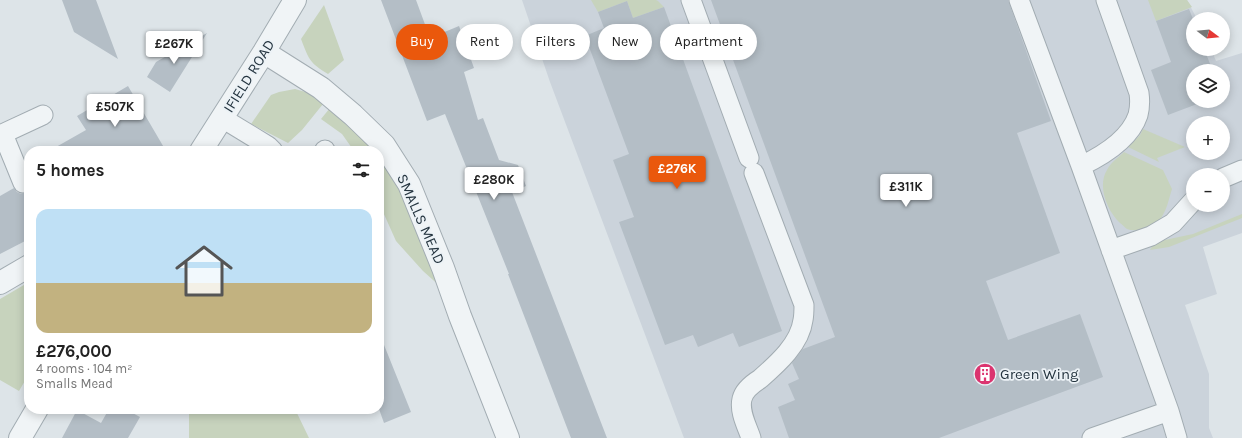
<!DOCTYPE html>
<meta charset="utf-8">
<style>
:root{--surface:#fff;--page:#f2f2f2;--text:#222;--muted:#767676;--accent:#ea580c}
body{margin:0;font-family:Karla,sans-serif;background:var(--page);color:var(--text);height:100vh;display:flex;flex-direction:column;font-size:15px;white-space:nowrap}
*{box-sizing:border-box;margin:0}
p{font-size:13px;color:var(--muted)}
.icon{flex:none;width:22px;height:22px;fill:none;stroke:currentColor;stroke-width:2;stroke-linecap:round;stroke-linejoin:round}
.map{position:relative;flex:1;overflow:hidden}
.drawer{position:absolute;left:24px;top:146px;width:360px;height:268px;display:flex;flex-direction:column;background:var(--surface);border-radius:16px;box-shadow:0 2px 10px #0003}
.drawer>*{flex:none}
.top-card{position:absolute;left:396px;top:24px;width:380px;height:36px;display:flex;gap:8px}
.needle{width:26px;rotate:106deg}
.tools{position:absolute;left:1186px;top:12px;display:grid;gap:8px}
.tools a{display:grid;place-items:center;width:44px;height:44px;border-radius:50%;background:var(--surface);box-shadow:0 2px 10px #0003;font-size:20px}
.price{position:absolute;translate:-50% -34px;padding:0 9px;border-radius:4px;background:#fff;color:#222;font-size:13px;line-height:26px;filter:drop-shadow(0 1px 2px #0008)}
.price::after{content:'';position:absolute;left:50%;top:24px;width:12px;height:9px;margin-left:-6px;background:inherit;clip-path:polygon(0 0,100% 0,50% 100%)}
.price.selected{background:var(--accent);color:#fff}
ul{padding:0;list-style:none}
li{display:grid;align-content:center;gap:8px;height:212px;padding:0 12px}
li span{display:grid;place-items:center;height:124px;border-radius:12px;color:#555}
li>.icon{margin-inline-start:auto}
span .icon{width:72px;height:72px;fill:#fffc;stroke-width:1}
li b{font-size:17px}
h2{display:flex;justify-content:space-between;align-items:center;height:48px;padding:0 12px;font-size:17px}
.pill{padding:0 14px;border-radius:18px;background:var(--surface);box-shadow:0 2px 10px #0003;font-size:14px;line-height:36px}
.pill.selected{background:var(--accent);color:#fff}
.map>svg:first-child{display:block}
.built{fill:#cbd3db;fill-rule:evenodd}
.green{fill:#c7d3bd}
.building{fill:#b4bec6}
.lines{fill:none;stroke-linecap:round;stroke-linejoin:round}
.lane-casing{stroke:#a2acb2;stroke-width:21}
.street-casing{stroke:#a2acb2;stroke-width:24}
.lane{stroke:#f0f4f6;stroke-width:19}
.street{stroke:#f0f4f6;stroke-width:22}
.labels{text-anchor:middle;stroke-width:3.5;stroke-linejoin:round;paint-order:stroke}
.street-label{font-size:15px;fill:#253540;stroke:#ecf2f6}
.poi-label{font-size:15px;fill:#253540;stroke:#ecf2f6;text-anchor:start}
</style>
<div class="map">
<svg width="1242" height="438" viewBox="0 0 1242 438">
<rect width="100%" height="100%" fill="#dde4e8"/>
<path class="built" d="M 522,0 L 1187,0 L 1197,19 L 1193,19 L 1193,49 L 1211,49 L 1216,61 L 1242,53 L 1242,233 L 1203,247 L 1217,294 L 1185,305 L 1209,374 L 1209,428 L 1213,438 L 684,438 L 550,82 ZM 1193,71 L 1223,71 L 1223,101 L 1193,101 ZM 1193,123 L 1223,123 L 1223,153 L 1193,153 ZM 1193,175 L 1223,175 L 1223,205 L 1193,205 Z"/>
<path class="green" d="M 591,0 L 656,0 L 658,1 L 664,7 L 633,18 L 627,1 L 598,12 Z
M 1148,0 L 1187,0 L 1192,7 L 1156,21 Z
M 324,5 L 344,60 L 328,74 C 310,63 309,60 301,39 Z
M 295,89 L 309,93 L 323,104 L 302,130 L 288,143 L 251,124 L 271,95 L 279,92 Z
M 330,108 L 356,131 L 375,151 L 354,151 L 342,134 L 321,119 Z
M 1143,129 L 1185,147 L 1157,158 L 1159,162 L 1128,147 L 1140,135 Z
M 1124,152 L 1163,170 L 1172,189 C 1169,198 1167,210 1161,218 C 1154,226 1138,233 1127,229 C 1125,228 1122,224 1120,223 C 1107,211 1097,186 1107,170 C 1110,163 1119,157 1124,152 Z
M 379,156 L 401,192 L 442,288 L 423,271 L 396,241 L 379,203 Z
M 1242,214 L 1242,218 L 1169,247 L 1150,250 L 1154,243 L 1160,241 L 1193,234 Z
M 29,282 L 29,374 L 19,391 L 0,380 L 0,299 Z
M 189,409 L 295,409 L 309,438 L 189,438 Z"/>
<path class="building" d="M 62,0 L 96,0 L 118,59 L 74,32 Z
M 381,0 L 416,0 L 430,38 L 459,26 L 474,68 L 464,72 L 478,120 L 483,118 L 499,160 L 518,165 L 526,186 L 512,192 L 607,438 L 571,438 L 508,274 L 509,274 L 445,114 L 427,121 Z
M 711,0 L 1008,0 L 1051,121 L 1017,133 L 1060,253 L 986,281 L 1008,340 L 1080,314 L 1103,377 L 939,438 L 789,438 L 778,407 L 795,400 L 788,384 L 799,379 L 792,363 L 803,349 L 835,337 Z
M 627,1 L 633,18 L 664,7 L 782,331 L 739,347 L 733,333 L 698,347 L 693,335 L 665,345 L 619,222 L 634,217 L 613,160 L 629,154 L 585,36 L 604,28 L 598,12 Z
M 1189,9 L 1193,19 L 1193,49 L 1204,49 L 1213,71 L 1193,71 L 1193,101 L 1205,101 L 1168,115 L 1151,70 L 1171,62 L 1156,21 Z
M 207,33 L 170,92 L 147,77 L 156,62 Z
M 128,86 L 166,151 L 49,151 L 86,130 L 77,116 Z
M 14,188 L 17,192 L 21,194 L 29,192 L 29,239 L 0,254 L 0,196 Z
M 379,335 L 380,335 L 411,412 L 384,423 L 379,409 Z
M 109,409 L 125,409 L 140,417 L 128,438 L 62,438 L 77,410 L 101,423 Z"/>
<g class="lines">
<g class="lane-casing">
<path id="lane" d="M 691,0 L 749,158
M 1019,0 L 1081,166 L 1169,411
M 222,118 L 268,146 L 273,151
M 3,134 L 23,183
M 0,135 L 43,115
M 324,151 L 325,150
M 1081,166 C 1102,156 1130,139 1138,115 C 1140,107 1140,100 1139,93 L 1106,0
M 1223,178 L 1242,170
M 1111,250 L 1151,236 L 1173,223 L 1193,201
M 751,438 C 747,426 739,412 742,399 C 744,390 752,384 760,379 C 777,364 800,344 803,320 C 804,315 804,310 804,305 L 754,173
M 1092,438 L 1169,411 L 1177,438"/>
</g>
<g class="street-casing">
<path id="street" d="M 264,52 L 321,88 L 353,115 L 384,145 L 409,184 L 443,268 L 460,316 L 508,438
M 201,151 L 264,52 L 295,0
M 0,283 L 29,266
M 20,438 L 37,409"/>
</g>
<use href="#lane" class="lane"/>
<use href="#street" class="street"/>
</g>
<defs>
<g id="building-disc" transform="scale(1.15)"><circle r="9.5" fill="#db346f" stroke="#ecf2f6"/><path d="M-4-6H4V6H1V3H-1V6H-4ZM-2.5-4.3h1.7v1.8h-1.7ZM.8-4.3h1.7v1.8H.8ZM-2.5-1h1.7V.8h-1.7ZM.8-1h1.7V.8H.8Z" fill="#fff"/></g>
</defs>
<g fill-rule="evenodd">
<use href="#building-disc" x="985" y="374"/>
</g>
<g class="labels">
<g class="street-label">
<text transform="translate(249 76) rotate(-58)" y="5">IFIELD ROAD</text>
<text transform="translate(421 219) rotate(66)" y="5">SMALLS MEAD</text>
</g>
<g class="poi-label">
<text x="1000" y="379">Green Wing</text>
</g>
</g>
</svg>
<div class="tools">
<a><svg class="needle" viewBox="-14 -14 28 28"><path d="M0-13l5 13h-10z" fill="#e53935"/><path d="M0 13l5-13h-10z" fill="#767676"/></svg></a>
<a><svg class="icon" aria-label="layers" viewBox="0 0 24 24"><path d="M12 4l9 5-9 5-9-5zM3 14l9 5 9-5"/></svg></a>
<a>+</a>
<a>−</a>
</div>
<b class="price" style="left:174px;top:65px">£267K</b>
<b class="price" style="left:115px;top:128px">£507K</b>
<b class="price selected" style="left:677px;top:190px">£276K</b>
<b class="price" style="left:494px;top:201px">£280K</b>
<b class="price" style="left:906px;top:208px">£311K</b>
<div class="top-card">
<a class="pill selected">Buy</a>
<a class="pill">Rent</a>
<a class="pill">Filters</a>
<a class="pill">New</a>
<a class="pill">Apartment</a>
</div>
<section class="drawer">
<h2>5 homes<svg class="icon" aria-label="filters" viewBox="0 0 24 24"><path d="M4 7h16M4 17h16"/><circle cx="9" cy="7" r="2"/><circle cx="15" cy="17" r="2"/></svg></h2>
<ul>
<li><span style="background:linear-gradient(#bfe0f5 60%,#c2b280 0)"><svg class="icon" aria-label="home" viewBox="0 0 24 24"><path d="M3 11l9-7 9 7M6 9v11h12V9"/></svg></span><div><b>£276,000</b><p>4 rooms · 104 m²</p><p>Smalls Mead</p></div></li>
</ul>
</section>
</div>
